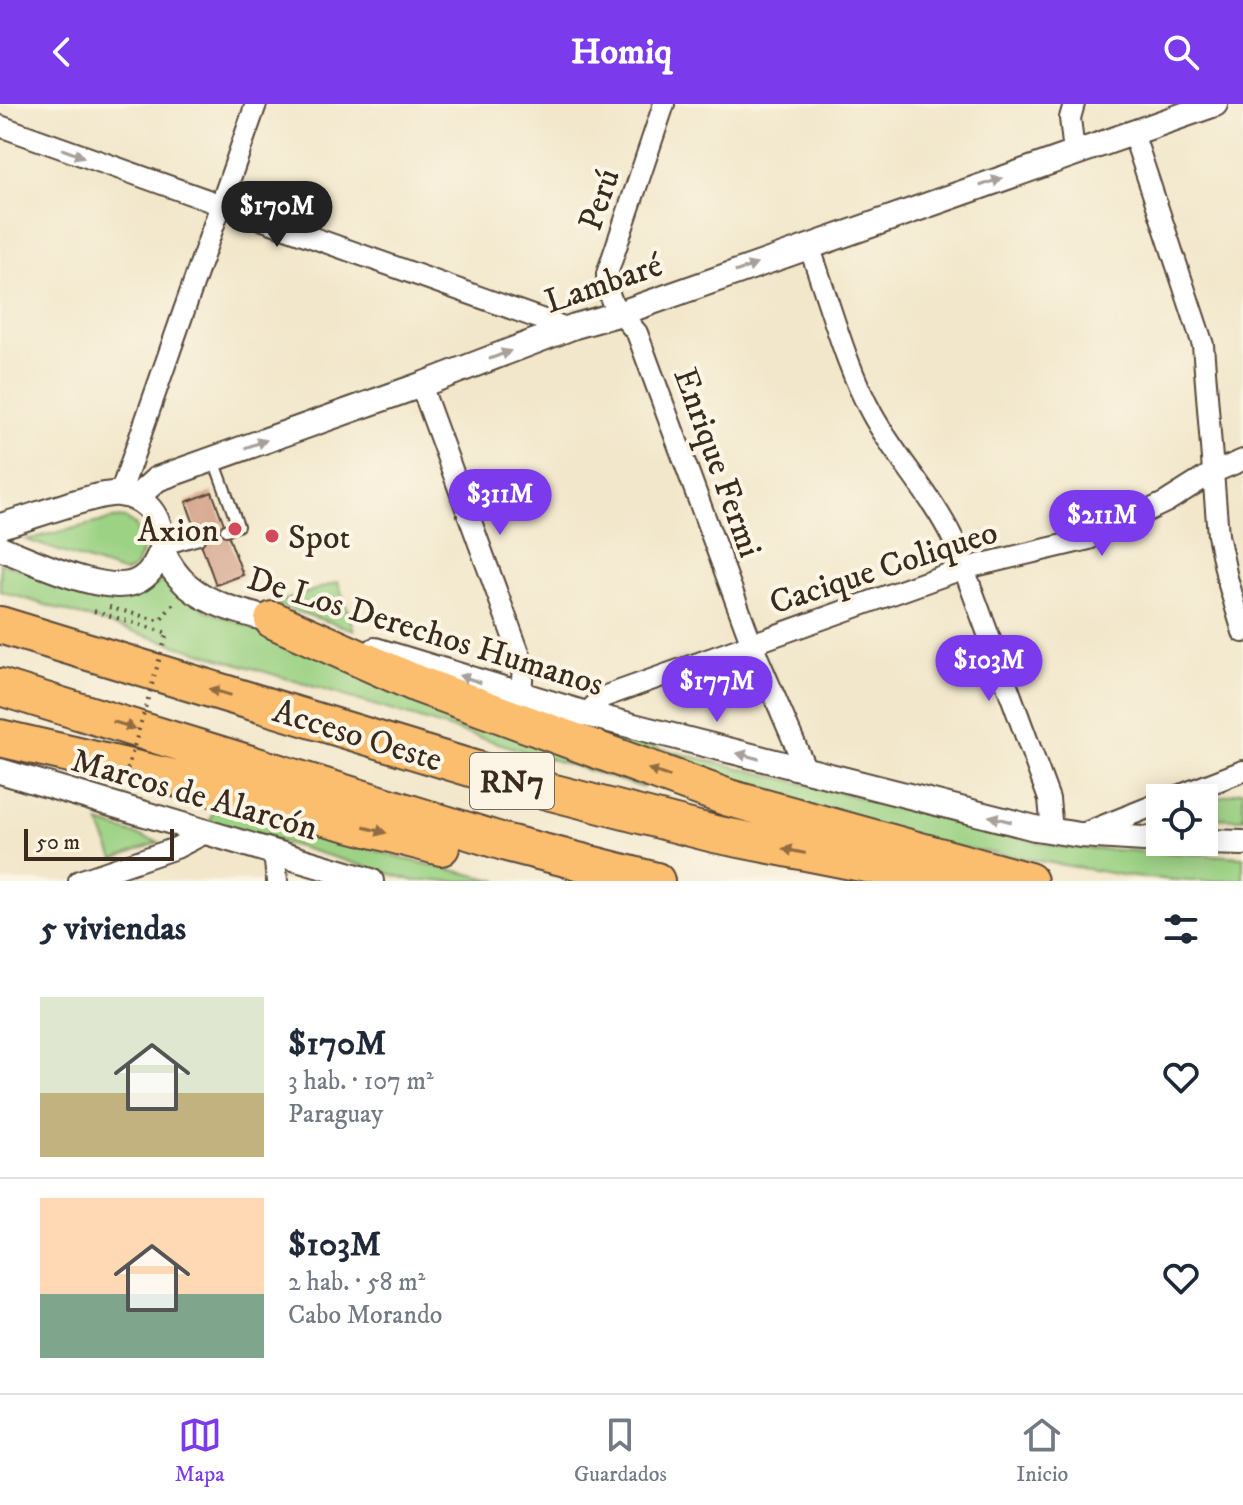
<!DOCTYPE html>
<html lang="es">
<meta charset="utf-8">
<style>
:root{--surface:#fff;--page:#f6f6f7;--text:#1f2937;--muted:#747a83;--line:#e0e1e3;--accent:#7c3aed}
body{margin:0;font-family:"IM FELL DW Pica",serif;background:var(--page);color:var(--text);height:100vh;display:flex;flex-direction:column;font-size:30px;white-space:nowrap}
*{box-sizing:border-box;margin:0}
p{font-size:26px;color:var(--muted)}
.icon{flex:none;width:44px;height:44px;fill:none;stroke:currentColor;stroke-width:2;stroke-linecap:round;stroke-linejoin:round}
.map{position:relative;height:777px;overflow:hidden}
.drawer{display:flex;flex-direction:column;background:var(--surface);flex:1}
.drawer>*{flex:none}
.buttons{position:absolute;left:1146px;top:680px;display:grid;gap:16px}
.buttons a{display:grid;place-items:center;width:72px;height:72px;border-radius:0px;background:var(--surface);box-shadow:0 4px 20px #0003;font-size:40px}
.scale{position:absolute;left:24px;bottom:20px;width:150px;box-sizing:border-box;padding-left:8px;border:4px solid #3b2a1e;border-top:0;font-size:22px;line-height:28px;white-space:nowrap;color:#3b2a1e;-webkit-text-stroke:6px #fcf5e5;paint-order:stroke}
.price{position:absolute;translate:-50% -68px;padding:0 18px;border-radius:28px;background:var(--accent);color:#fff;font-size:26px;line-height:52px;filter:drop-shadow(0 2px 4px #0008)}
.price::after{content:'';position:absolute;left:50%;top:48px;width:24px;height:18px;margin-left:-12px;background:inherit;clip-path:polygon(0 0,100% 0,50% 100%)}
.price.selected{background:#222;color:#fff}
ul{padding:0;list-style:none}
li{display:flex;align-items:center;gap:24px;height:200px;padding:0 40px}
li+li{border-top:2px solid var(--line)}
li span{display:grid;place-items:center;flex:none;width:224px;height:160px;border-radius:0px;color:#555}
li>.icon{margin-inline-start:auto}
span .icon{width:96px;height:96px;fill:#fffc;stroke-width:1}
li b{font-size:34px}
h2{display:flex;justify-content:space-between;align-items:center;height:96px;padding:0 40px;font-size:34px}
header{display:flex;justify-content:space-between;align-items:center;height:104px;padding:0 40px;background:var(--accent);color:#fff;font-size:36px;font-weight:700}
.menu{display:flex;justify-content:space-around;align-items:center;height:112px;border-top:2px solid var(--line);background:var(--surface);font-size:22px;color:var(--muted)}
.menu a{display:grid;justify-items:center;gap:4px}
.menu .selected{color:var(--accent)}
.map>svg:first-child{display:block}
.green{fill:#9cd284;stroke:#6c7e51;stroke-width:2}
.building{fill:#d7a790}
.lines{fill:none;stroke-linecap:round;stroke-linejoin:round}
.service-casing{stroke:#564638;stroke-width:14}
.minor-casing{stroke:#564638;stroke-width:24}
.tertiary-casing{stroke:#564638;stroke-width:28}
.motorway-casing{stroke:#564638;stroke-width:40}
.path{stroke:#564638;stroke-width:4;stroke-dasharray:2 6;stroke-linecap:butt}
.service{stroke:#fff;stroke-width:10}
.minor{stroke:#fff;stroke-width:20}
.tertiary{stroke:#fff;stroke-width:24}
.motorway{stroke:#fbbd6e;stroke-width:36}
.path-bridge{stroke:#564638;stroke-width:4;stroke-dasharray:2 6;stroke-linecap:butt}
.oneway{fill:#a79f9a}
.oneway2{fill:#916c42}
.poi-dot{fill:#d1495b;stroke:#fcf5e5;stroke-width:3}
.labels{text-anchor:middle;stroke-width:8;stroke-linejoin:round;paint-order:stroke}
.shield{fill:#fcf5e5;stroke:#75675a;stroke-width:2}
.shield-label{font-size:32px;font-weight:bold;fill:#3b2a1e}
.street-label{font-size:34px;fill:#3b2a1e;stroke:#fcf5e5}
.poi-label{font-size:34px;fill:#3b2a1e;stroke:#fcf5e5;text-anchor:end}
</style>
<header><svg class="icon" aria-label="back" viewBox="0 0 24 24"><path d="M15 5l-7 7 7 7"/></svg>Homiq<svg class="icon" aria-label="search" viewBox="0 0 24 24"><circle cx="10" cy="10" r="6"/><path d="M15 15l6 6"/></svg></header>
<div class="map">
<svg width="1243" height="777" viewBox="0 0 1243 777">
<rect width="100%" height="100%" fill="#fcf5e5"/>
<filter id="ink" filterUnits="userSpaceOnUse"><feTurbulence type="fractalNoise" baseFrequency=".0125" numOctaves="2"/><feDisplacementMap in="SourceGraphic" scale="16" xChannelSelector="R" yChannelSelector="G"/><feConvolveMatrix kernelMatrix="1 2 1 2 8 2 1 2 1" color-interpolation-filters="sRGB"/></filter>
<filter id="wash" filterUnits="userSpaceOnUse"><feTurbulence type="fractalNoise" baseFrequency=".006" numOctaves="4" result="noise"/><feDisplacementMap in="SourceGraphic" scale="32" xChannelSelector="R" yChannelSelector="G"/><feGaussianBlur stdDeviation="1.8" result="paint"/><feColorMatrix in="noise" values="0 0 0 0 0 0 0 0 0 0 0 0 0 0 0 0 0 1.4 0 .05"/><feComposite in="paint" operator="in"/></filter>
<g filter="url(#wash)">
<rect width="100%" height="100%" fill="#f2e7cb"/>
<path class="green" d="M 125,414 L 136,422 L 142,448 L 136,462 L 125,469 L 26,436 L 112,415 Z
M 0,459 L 124,497 L 169,474 L 205,506 L 641,675 L 642,683 L 0,487 Z
M 338,478 L 354,526 L 274,500 Z
M 565,621 L 1059,743 L 1243,753 L 1243,777 L 1190,777 L 1134,773 L 910,735 L 740,688 Z
M 1243,686 L 1243,715 L 1204,714 L 1204,698 Z
M 215,701 L 413,757 L 499,777 L 415,777 L 210,717 Z
M 99,719 L 159,738 L 114,755 Z"/>
<g id="blocks">
<path class="building" d="M 212,388 L 243,471 L 216,481 L 186,398 Z"/>
</g>
</g>
<g filter="url(#ink)">
<use href="#blocks" fill-opacity="0" stroke="#564638" stroke-width="2"/>
<g class="lines">
<g class="service-casing">
<path id="service" d="M 214,356 L 238,422 L 226,426
M 164,445 L 199,435"/>
</g>
<g class="minor-casing">
<path id="minor" d="M 664,0 L 607,170 C 607,203 619,206 637,229 L 751,538 L 807,668
M 0,22 L 569,225
M 1133,29 L 1203,241 L 1218,431 L 1227,474 L 1243,528
M 1074,49 L 1070,14 L 1074,0
M 809,142 C 828,194 846,263 872,310 C 896,354 931,390 953,435 L 1049,695 L 1052,727
M 421,281 L 523,560 L 521,592
M 120,390 L 256,0
M 586,610 L 603,593 L 962,465 L 1089,435 L 1166,398 L 1212,369 L 1243,356
M 1173,694 L 1243,667
M 1080,731 L 1160,699
M 274,748 L 277,777
M 79,777 L 176,744 L 207,728"/>
</g>
<g class="tertiary-casing">
<path id="tertiary" d="M 136,394 L 157,375 L 421,281 L 575,222 L 618,210 L 1215,0
M 0,422 C 25,416 99,387 119,390 C 142,392 156,407 161,429 C 163,435 161,441 163,447 C 168,460 178,473 188,482 C 214,504 254,511 286,520
M 0,444 C 32,456 112,496 141,475 C 152,468 157,457 162,445
M 375,546 L 586,610 L 1035,724 L 1080,731 L 1160,736
M 0,667 L 371,777
M 1204,738 L 1243,739"/>
</g>
<g class="motorway-casing">
<path id="motorway" d="M 273,516 L 417,580 L 729,694 L 1029,777
M 0,521 L 543,686 L 714,730 L 953,777
M 0,583 L 507,739 L 656,777
M 0,634 L 178,675 L 441,743"/>
</g>
<path class="path" d="M 109,503 L 160,517 L 176,496"/>
<use href="#service" class="service"/>
<use href="#minor" class="minor"/>
<use href="#tertiary" class="tertiary"/>
<use href="#motorway" class="motorway"/>
<path class="path-bridge" d="M 94,507 L 167,529 L 124,677 L 204,702"/>
</g>
<defs><path id="oneway-solid" d="M-6-.8H1V-3.2L6.5 0L1 3.2V.8H-6Z" transform="scale(2)"/></defs>
<g class="oneway">
<use href="#oneway-solid" transform="translate(73 49) rotate(20)"/>
<use href="#oneway-solid" transform="translate(991 78) rotate(-19)"/>
<use href="#oneway-solid" transform="translate(746 164) rotate(-20)"/>
<use href="#oneway-solid" transform="translate(500 251) rotate(-21)"/>
<use href="#oneway-solid" transform="translate(256 340) rotate(-20)"/>
<use href="#oneway-solid" transform="translate(470 575) rotate(-162)"/>
<use href="#oneway-solid" transform="translate(748 652) rotate(-165)"/>
<use href="#oneway-solid" transform="translate(1000 715) rotate(-166)"/>
</g>
<g class="oneway2">
<use href="#oneway-solid" transform="translate(220 588) rotate(-163)"/>
<use href="#oneway-solid" transform="translate(124 621) rotate(17)"/>
<use href="#oneway-solid" transform="translate(659 669) rotate(-160)"/>
<use href="#oneway-solid" transform="translate(375 726) rotate(14)"/>
<use href="#oneway-solid" transform="translate(794 747) rotate(-168)"/>
</g>
</g>
<g class="poi-dot">
<circle cx="235" cy="425" r="8"/>
<circle cx="272" cy="432" r="8"/>
</g>
<g class="labels">
<rect class="shield" x="470" y="649" width="84" height="56" rx="6"/>
<g class="shield-label">
<text x="512" y="688">RN7</text>
</g>
<g class="street-label">
<text transform="translate(598 95) rotate(-71)" y="12">Perú</text>
<text transform="translate(603 178) rotate(-19)" y="12">Lambaré</text>
<text transform="translate(719 358) rotate(70)" y="12">Enrique Fermi</text>
<text transform="translate(883 462) rotate(-18)" y="12">Cacique Coliqueo</text>
<text transform="translate(426 526) rotate(17)" y="12">De Los Derechos Humanos</text>
<text transform="translate(358 630) rotate(17)" y="12">Acceso Oeste</text>
<text transform="translate(195 689) rotate(16)" y="12">Marcos de Alarcón</text>
</g>
<g class="poi-label">
<text x="219" y="437">Axion</text>
<text x="288" y="444" text-anchor="start">Spot</text>
</g>
</g>
</svg>
<div class="buttons">
<a><svg class="icon" aria-label="locate" viewBox="0 0 24 24"><circle cx="12" cy="12" r="6"/><path d="M12 2v4M12 18v4M2 12h4M18 12h4"/></svg></a>
</div>
<div class="scale">50 m</div>
<b class="price selected" style="left:277px;top:145px">$170M</b>
<b class="price" style="left:500px;top:433px">$311M</b>
<b class="price" style="left:1102px;top:454px">$211M</b>
<b class="price" style="left:989px;top:599px">$103M</b>
<b class="price" style="left:717px;top:620px">$177M</b>
</div>
<section class="drawer">
<h2>5 viviendas<svg class="icon" aria-label="filters" viewBox="0 0 24 24"><path d="M4 7h16M4 17h16"/><circle cx="9" cy="7" r="2"/><circle cx="15" cy="17" r="2"/></svg></h2>
<ul>
<li><span style="background:linear-gradient(#dfe7d0 60%,#c2b280 0)"><svg class="icon" aria-label="home" viewBox="0 0 24 24"><path d="M3 11l9-7 9 7M6 9v11h12V9"/></svg></span><div><b>$170M</b><p>3 hab. · 107 m²</p><p>Paraguay</p></div><svg class="icon" aria-label="heart" viewBox="0 0 24 24"><path d="M12 20l-8-8c-3-5 5-10 8-4 3-6 11-1 8 4z"/></svg></li>
<li><span style="background:linear-gradient(#ffd9b3 60%,#7fa58c 0)"><svg class="icon" aria-label="home" viewBox="0 0 24 24"><path d="M3 11l9-7 9 7M6 9v11h12V9"/></svg></span><div><b>$103M</b><p>2 hab. · 58 m²</p><p>Cabo Morando</p></div><svg class="icon" aria-label="heart" viewBox="0 0 24 24"><path d="M12 20l-8-8c-3-5 5-10 8-4 3-6 11-1 8 4z"/></svg></li>
</ul>
</section>
<nav class="menu">
<a class="selected"><svg class="icon" aria-label="map" viewBox="0 0 24 24"><path d="M3 6l6-2 6 2 6-2v14l-6 2-6-2-6 2zM9 4v14M15 6v14"/></svg>Mapa</a>
<a><svg class="icon" aria-label="saved" viewBox="0 0 24 24"><path d="M7 4h10v16l-5-4-5 4z"/></svg>Guardados</a>
<a><svg class="icon" aria-label="home" viewBox="0 0 24 24"><path d="M3 11l9-7 9 7M6 9v11h12V9"/></svg>Inicio</a>
</nav>
